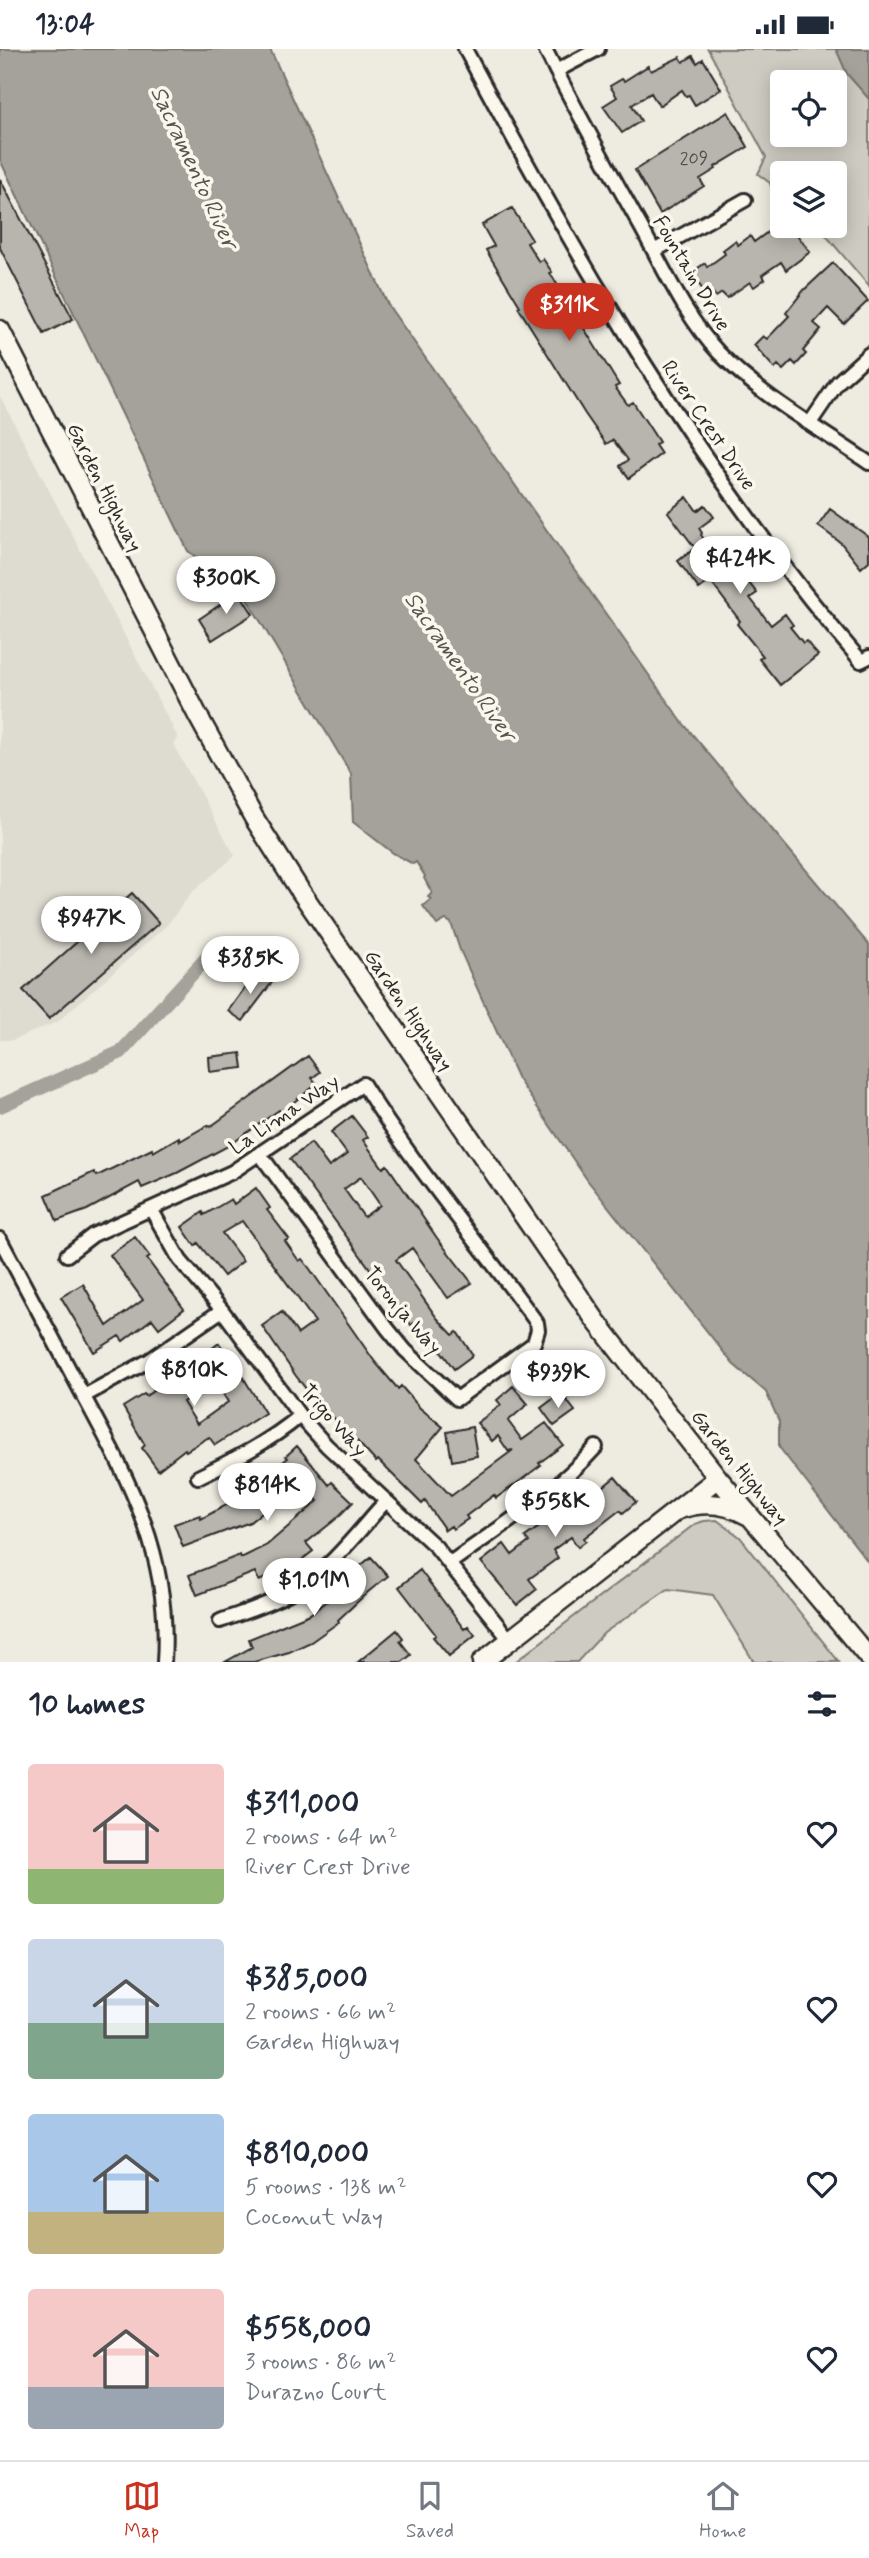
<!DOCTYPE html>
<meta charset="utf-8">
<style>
:root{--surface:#fff;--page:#f2f2f3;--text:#1f2937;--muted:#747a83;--line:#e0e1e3;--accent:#c8321e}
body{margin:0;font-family:Mynerve,sans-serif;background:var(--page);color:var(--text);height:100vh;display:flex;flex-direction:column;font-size:26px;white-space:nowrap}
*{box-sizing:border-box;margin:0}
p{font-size:23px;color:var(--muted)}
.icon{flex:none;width:38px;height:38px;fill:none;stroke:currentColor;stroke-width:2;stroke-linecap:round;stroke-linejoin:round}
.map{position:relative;height:1613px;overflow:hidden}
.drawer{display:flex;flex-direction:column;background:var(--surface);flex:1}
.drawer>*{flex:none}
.fabs{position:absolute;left:770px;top:21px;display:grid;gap:14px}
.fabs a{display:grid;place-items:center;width:77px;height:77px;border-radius:7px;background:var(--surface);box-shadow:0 4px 18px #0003;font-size:35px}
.price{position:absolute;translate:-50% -60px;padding:0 16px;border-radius:24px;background:#fff;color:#222;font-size:23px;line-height:46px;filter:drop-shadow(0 2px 4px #0008)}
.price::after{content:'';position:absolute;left:50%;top:42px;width:21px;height:16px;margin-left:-10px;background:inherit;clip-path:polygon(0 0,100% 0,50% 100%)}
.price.on{background:var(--accent);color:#fff}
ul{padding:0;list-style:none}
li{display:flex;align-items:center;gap:21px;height:175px;padding:0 28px}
li span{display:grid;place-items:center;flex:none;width:196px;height:140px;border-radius:7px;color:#555}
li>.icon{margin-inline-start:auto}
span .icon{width:84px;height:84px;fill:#fffc;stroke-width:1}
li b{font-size:30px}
h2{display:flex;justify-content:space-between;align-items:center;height:84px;padding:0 28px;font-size:30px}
.status{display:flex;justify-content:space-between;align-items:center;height:49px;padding:0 35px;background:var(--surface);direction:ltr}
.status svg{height:19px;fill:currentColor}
.tab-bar{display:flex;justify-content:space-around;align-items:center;height:98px;border-top:2px solid var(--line);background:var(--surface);font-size:19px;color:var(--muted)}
.tab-bar a{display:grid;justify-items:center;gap:4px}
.tab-bar .on{color:var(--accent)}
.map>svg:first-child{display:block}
.built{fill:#dedbd1}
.green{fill:#cecbc2;stroke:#7c7b76;stroke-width:2;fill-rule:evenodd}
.water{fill:#a4a29a;stroke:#74726e;stroke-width:2}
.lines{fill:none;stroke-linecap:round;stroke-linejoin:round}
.canal{stroke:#a4a29a;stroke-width:14}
.building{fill:#b8b5ae;stroke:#2b2b2b;stroke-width:2;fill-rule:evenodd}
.street-casing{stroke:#2b2b2b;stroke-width:18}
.secondary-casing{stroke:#2b2b2b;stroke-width:23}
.street{stroke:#fbf7ec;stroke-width:12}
.secondary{stroke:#fbf7ec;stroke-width:18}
.labels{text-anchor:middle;stroke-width:7;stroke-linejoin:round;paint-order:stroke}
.number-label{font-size:18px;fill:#4e4e4c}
.street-label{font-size:21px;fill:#2b2b2b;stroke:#fbf7ec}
.water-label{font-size:23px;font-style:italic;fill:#555552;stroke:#fbf7ec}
</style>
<div class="status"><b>13:04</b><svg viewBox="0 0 49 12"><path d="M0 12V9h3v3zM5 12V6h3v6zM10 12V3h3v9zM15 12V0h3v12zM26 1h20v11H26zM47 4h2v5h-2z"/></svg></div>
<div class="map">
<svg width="869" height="1613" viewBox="0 0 869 1613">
<rect width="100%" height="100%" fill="#eeebe0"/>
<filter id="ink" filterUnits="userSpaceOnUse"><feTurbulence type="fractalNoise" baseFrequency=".0143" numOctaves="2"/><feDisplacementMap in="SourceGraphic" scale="14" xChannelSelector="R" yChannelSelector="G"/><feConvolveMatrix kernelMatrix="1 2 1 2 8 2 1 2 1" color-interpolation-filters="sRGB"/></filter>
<g filter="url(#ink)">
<path class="built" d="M 0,347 L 178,689 L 173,695 L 235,807 L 191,844 L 168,875 L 57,973 L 13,991 L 0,991 Z"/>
<path class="green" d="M 708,0 L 869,0 L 869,237 L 818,177 L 835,177 L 835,124 L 782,124 L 782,151 L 775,151 L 770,134 L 758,125 L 766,108 ZM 782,33 L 835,33 L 835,86 L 782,86 Z
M 717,1471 L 740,1488 L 839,1613 L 754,1613 L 713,1546 L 668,1540 L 604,1584 L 577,1613 L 515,1613 L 695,1475 L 704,1472 Z"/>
<path class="water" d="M 0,0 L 270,0 L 388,256 L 682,673 L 869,896 L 869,1514 L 779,1398 L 779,1372 L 766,1343 L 733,1315 L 588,1132 L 518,1030 L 460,901 L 451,874 L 446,871 L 437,876 L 423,857 L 431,850 L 428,848 L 432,844 L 424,829 L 425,827 L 416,813 L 413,815 L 393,804 L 353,773 L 351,725 L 243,543 L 188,502 L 0,111 Z
M 836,0 L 869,0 L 869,50 L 847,25 Z"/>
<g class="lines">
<path class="canal" d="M 0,1057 L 121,1003 L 212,903"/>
</g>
<path class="building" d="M 693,7 L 697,14 L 703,10 L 721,40 L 695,56 L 689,46 L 686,47 L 682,41 L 659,57 L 651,44 L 632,56 L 641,72 L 622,84 L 603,57 L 617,48 L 610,37 L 622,30 L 624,32 L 648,17 L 651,22 L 680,8 L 683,13 Z
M 728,63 L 748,98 L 715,118 L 716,120 L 700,130 L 704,137 L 660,165 L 635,121 Z
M 0,130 L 73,270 L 44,285 L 0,199 Z
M 512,159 L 532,191 L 527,194 L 539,213 L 543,210 L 552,223 L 550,224 L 619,336 L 615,338 L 628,356 L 633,353 L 659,393 L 655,396 L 661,405 L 629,429 L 620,417 L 628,411 L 613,391 L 606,395 L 585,365 L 518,258 L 520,257 L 486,201 L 494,197 L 482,176 Z
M 776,177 L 805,177 L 795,183 L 810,203 L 786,221 L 781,213 L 762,226 L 765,230 L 754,238 L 750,233 L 727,249 L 722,244 L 716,248 L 713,244 L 708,248 L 691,224 L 705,214 L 707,218 L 725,205 L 723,201 L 735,192 L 738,196 L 750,187 L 754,193 Z
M 833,214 L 868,252 L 844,275 L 828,259 L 814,274 L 821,280 L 803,302 L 806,305 L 796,316 L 792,312 L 783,321 L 778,316 L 775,320 L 754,296 L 763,287 L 767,290 L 789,267 L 786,264 L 804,241 Z
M 687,448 L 697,462 L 705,456 L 714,468 L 699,479 L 702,484 L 701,486 L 717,507 L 734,495 L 743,507 L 737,511 L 752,532 L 749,534 L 757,544 L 750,549 L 771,576 L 785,565 L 793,576 L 790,578 L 803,594 L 806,592 L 818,606 L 780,636 L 759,610 L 763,607 L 737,575 L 740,572 L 710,532 L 699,540 L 678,512 L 695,499 L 668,463 Z
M 830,460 L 869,488 L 869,512 L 861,519 L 841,494 L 818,477 Z
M 239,543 L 253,565 L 212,591 L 199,570 Z
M 132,844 L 159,874 L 49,970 L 23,941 Z
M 257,922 L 273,932 L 243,972 L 228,962 Z
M 241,1004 L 243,1019 L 210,1023 L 209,1008 Z
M 308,1007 L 320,1023 L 312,1029 L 317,1035 L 281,1063 L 279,1061 L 230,1096 L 177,1124 L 142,1139 L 139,1133 L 87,1161 L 57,1172 L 46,1146 L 94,1123 L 97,1127 L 152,1100 L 153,1103 L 179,1088 L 180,1092 L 208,1076 L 210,1078 Z
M 352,1067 L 368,1088 L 363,1091 L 383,1119 L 387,1116 L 437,1189 L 472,1234 L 448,1249 L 412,1199 L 396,1211 L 437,1269 L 453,1286 L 457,1283 L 473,1306 L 454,1320 L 436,1295 L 433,1297 L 414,1274 L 411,1276 L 290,1110 L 311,1094 L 329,1118 L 347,1105 L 331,1083 ZM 361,1128 L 380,1156 L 364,1168 L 344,1140 Z
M 256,1139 L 270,1159 L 267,1161 L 289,1190 L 285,1192 L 299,1212 L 302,1210 L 310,1220 L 375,1313 L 398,1340 L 401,1337 L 420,1359 L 443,1378 L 416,1410 L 451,1447 L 513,1401 L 508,1402 L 498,1387 L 492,1392 L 477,1374 L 501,1356 L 497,1351 L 513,1337 L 528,1355 L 508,1372 L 522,1391 L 546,1374 L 563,1396 L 539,1414 L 541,1416 L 520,1432 L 496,1449 L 494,1446 L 466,1467 L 468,1470 L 453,1480 L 451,1477 L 445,1481 L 425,1452 L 422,1455 L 378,1411 L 376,1413 L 357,1392 L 354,1394 L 337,1376 L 339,1374 L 313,1349 L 296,1327 L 262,1277 L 282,1263 L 298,1285 L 315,1273 L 242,1172 L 222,1184 L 243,1212 L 224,1227 L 198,1194 L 195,1197 L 182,1178 L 203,1163 L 204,1166 L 231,1150 L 234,1155 Z
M 135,1188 L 150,1208 L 147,1210 L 184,1260 L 159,1279 L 152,1270 L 123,1292 L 119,1287 L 94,1303 L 61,1248 L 83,1235 L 107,1277 L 143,1251 L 110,1206 Z
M 219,1294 L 240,1323 L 265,1364 L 215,1396 L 209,1388 L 186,1402 L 185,1400 L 158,1421 L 142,1399 L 145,1396 L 123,1358 L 144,1345 L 146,1347 L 170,1330 L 171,1331 ZM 214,1330 L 228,1353 L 197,1375 L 183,1353 Z
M 561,1344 L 575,1362 L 554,1377 L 541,1359 Z
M 472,1378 L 477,1407 L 452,1412 L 447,1383 Z
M 297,1397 L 329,1436 L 332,1433 L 353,1453 L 336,1470 L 306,1494 L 313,1502 L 294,1517 L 259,1532 L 255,1523 L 197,1546 L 189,1526 L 240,1506 L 241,1509 L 267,1496 L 318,1452 L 303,1437 L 274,1457 L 272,1455 L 250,1473 L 183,1498 L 174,1475 L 200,1466 L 201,1470 L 232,1453 L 240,1446 L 237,1441 L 248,1432 L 252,1437 L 288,1409 L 286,1407 Z
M 615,1428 L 636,1453 L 623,1464 L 620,1461 L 584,1489 L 586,1492 L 578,1498 L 571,1488 L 553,1501 L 558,1509 L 529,1530 L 537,1540 L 517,1556 L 481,1513 L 504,1495 L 512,1506 L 529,1493 L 525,1488 L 576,1452 L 575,1450 L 586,1442 L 591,1448 Z
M 371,1508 L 388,1527 L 368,1543 L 338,1571 L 339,1573 L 311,1593 L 289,1603 L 254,1613 L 225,1613 L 252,1598 L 249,1590 L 310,1565 L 333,1548 L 332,1547 L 353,1526 L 352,1524 Z
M 420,1521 L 464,1580 L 468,1577 L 475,1586 L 449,1607 L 433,1588 L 436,1586 L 399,1538 Z
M 397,1581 L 403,1589 L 400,1592 L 411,1606 L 402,1613 L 358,1613 Z"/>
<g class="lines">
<g class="street-casing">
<path id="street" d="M 465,0 C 579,214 702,427 861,612 L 869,608
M 545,0 C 575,60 608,119 641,178 C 664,220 686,269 719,304 C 762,348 818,379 869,414
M 556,22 L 598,0
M 654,202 L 745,151
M 810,374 L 838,333 L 869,305
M 151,1160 L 180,1211 L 222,1261 L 300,1367 L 327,1397 L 436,1498 L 509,1590
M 0,1190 C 28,1242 55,1294 83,1346 C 131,1435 171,1508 164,1613
M 67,1206 L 93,1186 L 232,1123 L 363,1035 C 415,1119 479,1194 537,1274 L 538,1281 L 534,1294 L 457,1350 L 405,1301 L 387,1279 L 260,1105
M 84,1347 L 150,1311 L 222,1261
M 198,1428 C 235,1410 269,1393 300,1367
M 450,1514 C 500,1478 555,1444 596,1398
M 220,1572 C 244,1563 269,1556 291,1543 C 329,1523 357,1483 386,1452"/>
</g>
<g class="secondary-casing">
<path id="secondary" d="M 0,281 L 198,667 L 254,769 L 299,840 L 596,1272 L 718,1429 L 869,1609
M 680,1460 C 703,1452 726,1454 747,1466
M 482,1613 L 718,1429"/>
</g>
<use href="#street" class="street"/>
<use href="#secondary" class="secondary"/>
</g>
</g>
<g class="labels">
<g class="number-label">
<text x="694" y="115">209</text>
</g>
<g class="street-label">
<text transform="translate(692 224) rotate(59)" y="7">Fountain Drive</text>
<text transform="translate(709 376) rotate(56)" y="7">River Crest Drive</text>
<text transform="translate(105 438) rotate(63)" y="7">Garden Highway</text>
<text transform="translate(409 961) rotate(56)" y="7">Garden Highway</text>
<text transform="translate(284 1065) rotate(-34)" y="7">La Lima Way</text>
<text transform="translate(403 1261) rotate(50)" y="7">Toronja Way</text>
<text transform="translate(334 1371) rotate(48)" y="7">Trigo Way</text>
<text transform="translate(740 1418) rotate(51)" y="7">Garden Highway</text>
</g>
<g class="water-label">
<text transform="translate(195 118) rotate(65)" y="8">Sacramento River</text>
<text transform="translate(461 617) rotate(55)" y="8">Sacramento River</text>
</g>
</g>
</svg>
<div class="fabs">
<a><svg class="icon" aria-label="locate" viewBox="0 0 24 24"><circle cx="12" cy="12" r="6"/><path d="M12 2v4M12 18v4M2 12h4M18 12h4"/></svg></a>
<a><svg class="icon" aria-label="layers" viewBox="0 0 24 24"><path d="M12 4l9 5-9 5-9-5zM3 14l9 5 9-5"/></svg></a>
</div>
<b class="price on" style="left:569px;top:294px">$311K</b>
<b class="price" style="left:740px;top:547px">$424K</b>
<b class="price" style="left:226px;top:567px">$300K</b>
<b class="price" style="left:91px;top:907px">$947K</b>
<b class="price" style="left:250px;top:947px">$385K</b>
<b class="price" style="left:194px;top:1359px">$810K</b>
<b class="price" style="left:558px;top:1361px">$939K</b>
<b class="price" style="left:267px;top:1474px">$814K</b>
<b class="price" style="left:555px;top:1490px">$558K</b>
<b class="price" style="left:314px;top:1569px">$1.01M</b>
</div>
<section class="drawer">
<h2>10 homes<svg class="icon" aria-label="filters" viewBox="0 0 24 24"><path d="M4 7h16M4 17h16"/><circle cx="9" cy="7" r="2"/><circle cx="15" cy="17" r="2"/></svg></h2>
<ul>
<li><span style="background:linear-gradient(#f6c9c9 75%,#8fb573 0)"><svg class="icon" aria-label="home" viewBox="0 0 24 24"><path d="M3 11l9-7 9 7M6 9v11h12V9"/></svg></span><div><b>$311,000</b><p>2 rooms · 64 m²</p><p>River Crest Drive</p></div><svg class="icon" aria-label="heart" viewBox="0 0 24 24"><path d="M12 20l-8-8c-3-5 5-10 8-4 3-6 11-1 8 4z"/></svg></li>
<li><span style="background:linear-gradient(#c9d6e8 60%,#7fa58c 0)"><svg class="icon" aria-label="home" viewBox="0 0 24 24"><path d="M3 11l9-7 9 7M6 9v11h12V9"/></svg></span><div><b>$385,000</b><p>2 rooms · 66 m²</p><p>Garden Highway</p></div><svg class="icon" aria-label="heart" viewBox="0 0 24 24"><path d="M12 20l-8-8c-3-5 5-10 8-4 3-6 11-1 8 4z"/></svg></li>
<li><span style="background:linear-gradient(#a9c7e8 70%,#c2b280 0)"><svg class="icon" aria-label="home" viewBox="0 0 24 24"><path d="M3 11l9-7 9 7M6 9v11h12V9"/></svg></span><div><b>$810,000</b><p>5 rooms · 138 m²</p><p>Coconut Way</p></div><svg class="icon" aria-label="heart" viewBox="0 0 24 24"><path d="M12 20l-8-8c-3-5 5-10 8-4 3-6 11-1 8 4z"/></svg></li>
<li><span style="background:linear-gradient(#f6c9c9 70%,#9aa5b1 0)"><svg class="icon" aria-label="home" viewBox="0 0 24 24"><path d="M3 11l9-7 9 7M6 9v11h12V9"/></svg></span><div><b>$558,000</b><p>3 rooms · 86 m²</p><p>Durazno Court</p></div><svg class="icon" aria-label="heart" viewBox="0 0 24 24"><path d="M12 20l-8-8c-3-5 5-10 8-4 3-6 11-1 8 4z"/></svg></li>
</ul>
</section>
<nav class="tab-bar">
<a class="on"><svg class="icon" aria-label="map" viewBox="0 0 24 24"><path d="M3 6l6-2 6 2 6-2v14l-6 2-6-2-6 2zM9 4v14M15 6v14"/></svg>Map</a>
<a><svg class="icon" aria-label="saved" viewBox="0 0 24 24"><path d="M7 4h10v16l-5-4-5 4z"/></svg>Saved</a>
<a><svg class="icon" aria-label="home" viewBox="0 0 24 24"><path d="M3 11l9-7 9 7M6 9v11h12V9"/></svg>Home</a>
</nav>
